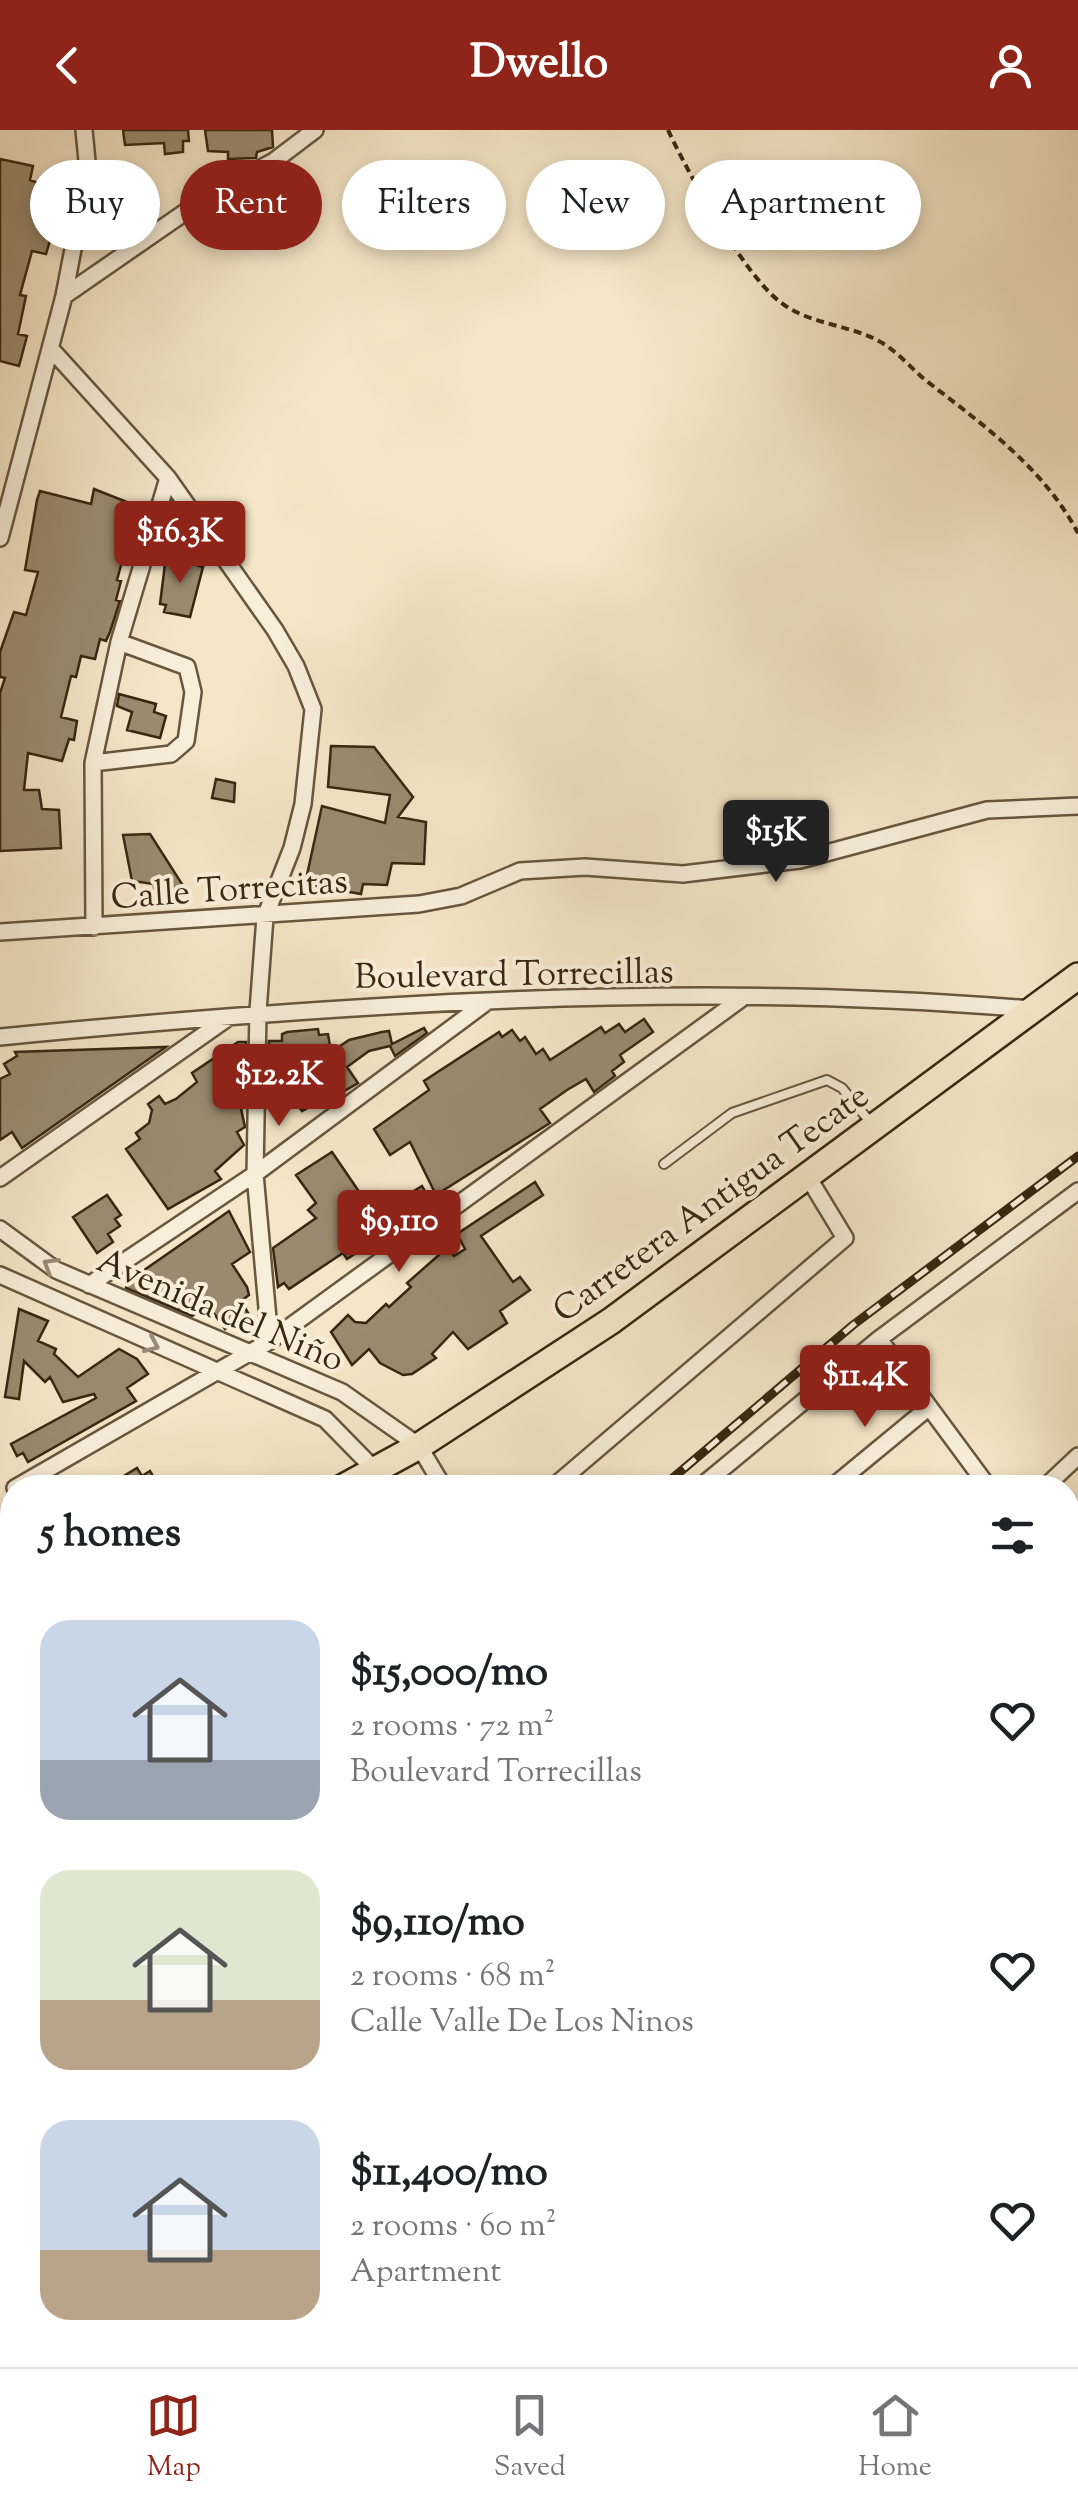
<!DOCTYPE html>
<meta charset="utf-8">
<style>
:root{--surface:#fff;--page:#f6f6f6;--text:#202124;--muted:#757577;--line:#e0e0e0;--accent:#8f2418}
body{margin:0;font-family:"Sorts Mill Goudy",serif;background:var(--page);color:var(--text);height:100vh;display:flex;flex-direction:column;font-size:38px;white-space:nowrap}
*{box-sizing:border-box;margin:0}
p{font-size:32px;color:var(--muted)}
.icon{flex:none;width:55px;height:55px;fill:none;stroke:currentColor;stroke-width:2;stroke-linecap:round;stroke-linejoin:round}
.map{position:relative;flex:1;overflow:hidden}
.drawer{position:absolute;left:0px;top:1345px;width:1080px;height:892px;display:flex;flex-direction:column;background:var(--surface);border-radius:40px 40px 0 0;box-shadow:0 5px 15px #0003}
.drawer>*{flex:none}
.guide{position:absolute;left:30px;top:30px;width:1020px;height:90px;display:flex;gap:20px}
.price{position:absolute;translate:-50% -85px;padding:0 22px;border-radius:10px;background:var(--accent);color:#fff;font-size:32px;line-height:65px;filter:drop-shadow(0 2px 5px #0008)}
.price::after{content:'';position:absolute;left:50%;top:60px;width:30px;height:22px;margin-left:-15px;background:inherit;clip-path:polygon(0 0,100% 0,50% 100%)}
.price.active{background:#222;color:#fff}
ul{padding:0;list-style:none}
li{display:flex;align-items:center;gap:30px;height:250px;padding:0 40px}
li span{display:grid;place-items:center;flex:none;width:280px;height:200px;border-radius:30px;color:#555}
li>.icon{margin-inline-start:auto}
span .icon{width:120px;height:120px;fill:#fffc;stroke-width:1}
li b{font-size:42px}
h2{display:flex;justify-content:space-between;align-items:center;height:120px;padding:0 40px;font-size:42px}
.chip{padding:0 35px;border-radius:45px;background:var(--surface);box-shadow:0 5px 15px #0003;font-size:35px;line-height:90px}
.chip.active{background:var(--accent);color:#fff}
header{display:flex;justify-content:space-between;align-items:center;height:130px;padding:0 40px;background:var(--accent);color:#fff;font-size:45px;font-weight:700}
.menu{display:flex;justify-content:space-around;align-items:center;height:140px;border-top:2px solid var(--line);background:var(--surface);font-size:28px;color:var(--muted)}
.menu a{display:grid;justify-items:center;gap:5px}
.menu .active{color:var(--accent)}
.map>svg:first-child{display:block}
.building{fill:#9a8a6f;stroke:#382710;stroke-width:2.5}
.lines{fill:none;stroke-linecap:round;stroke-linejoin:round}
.lane-casing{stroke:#67573e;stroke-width:12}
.street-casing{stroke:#67573e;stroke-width:20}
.primary-casing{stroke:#382710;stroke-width:30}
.path{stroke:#382710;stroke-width:4;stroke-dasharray:8 5;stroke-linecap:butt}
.lane{stroke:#f8efdb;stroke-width:8}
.street{stroke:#f8efdb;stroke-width:15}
.primary{stroke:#f5e6c7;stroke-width:25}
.rail-casing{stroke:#382710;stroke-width:9}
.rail{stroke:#f8efdb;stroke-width:5;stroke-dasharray:15;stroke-linecap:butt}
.oneway{stroke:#988b76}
.labels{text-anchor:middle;stroke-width:8;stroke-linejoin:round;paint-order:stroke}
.street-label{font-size:35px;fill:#382710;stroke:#f8efdb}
</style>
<header><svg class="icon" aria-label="back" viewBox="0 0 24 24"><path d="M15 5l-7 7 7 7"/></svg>Dwello<svg class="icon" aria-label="person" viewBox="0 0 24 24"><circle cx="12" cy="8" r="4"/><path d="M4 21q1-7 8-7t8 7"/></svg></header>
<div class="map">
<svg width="1078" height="2237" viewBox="0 0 1078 2237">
<rect width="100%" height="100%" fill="#f5e6c7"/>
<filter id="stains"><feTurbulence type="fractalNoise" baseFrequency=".002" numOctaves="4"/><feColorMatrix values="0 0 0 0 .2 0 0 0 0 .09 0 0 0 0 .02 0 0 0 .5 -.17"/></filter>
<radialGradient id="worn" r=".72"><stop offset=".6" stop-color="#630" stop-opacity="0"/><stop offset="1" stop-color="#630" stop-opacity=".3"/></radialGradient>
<path class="building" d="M 123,0 L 188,0 L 189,11 L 183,11 L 183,22 L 165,24 L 164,13 L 125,15 Z
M 205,0 L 272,0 L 273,17 L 257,22 L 256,28 L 228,29 L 228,22 L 208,21 Z
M 0,29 L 33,36 L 30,50 L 64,63 L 46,124 L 32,121 L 20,165 L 26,166 L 18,204 L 27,206 L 19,236 L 0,231 Z
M 94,359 L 137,376 L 117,450 L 121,451 L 116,470 L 120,471 L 110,502 L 106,511 L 100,509 L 95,529 L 81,526 L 76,547 L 71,546 L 61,587 L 77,591 L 74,610 L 69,609 L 62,631 L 28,623 L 24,660 L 39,660 L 42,679 L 59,680 L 61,718 L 0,721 L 0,563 L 5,548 L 0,547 L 0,522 L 14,482 L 26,485 L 38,442 L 25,440 L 37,370 L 40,361 L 91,374 Z
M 166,426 L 203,437 L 190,487 L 164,482 L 166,475 L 160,474 Z
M 119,564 L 156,574 L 154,582 L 166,586 L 160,608 L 127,600 L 132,582 L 117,576 Z
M 331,616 L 374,617 L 413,667 L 398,687 L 426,692 L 424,734 L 392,733 L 387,755 L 363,754 L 361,764 L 305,754 L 322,676 L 385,693 L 390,665 L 328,657 Z
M 216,649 L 235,653 L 234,672 L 212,668 Z
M 150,704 L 182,754 L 169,762 L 154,763 L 154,754 L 132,751 L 123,705 Z
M 644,889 L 653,902 L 620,925 L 624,932 L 612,941 L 615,946 L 594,962 L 586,949 L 567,960 L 540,979 L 550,993 L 436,1065 L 410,1012 L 390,1025 L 374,999 L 429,960 L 424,951 L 499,902 L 502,907 L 512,900 L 520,911 L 525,907 L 536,924 L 543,919 L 550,930 L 601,897 L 605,903 L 619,894 L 625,902 Z
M 424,898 L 427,903 L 395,926 L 390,916 L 369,921 L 347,937 L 358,953 L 322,974 L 320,971 L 302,981 L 297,974 L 279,984 L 268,964 L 269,911 L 282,911 L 282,904 L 287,902 L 318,899 L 319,905 L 328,904 L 331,922 L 349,910 L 382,902 L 389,901 L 392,914 Z
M 238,912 L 246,912 L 245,970 L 240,974 L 245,997 L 237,1002 L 244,1015 L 215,1041 L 221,1049 L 168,1079 L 126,1019 L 140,1009 L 136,1003 L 149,993 L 152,980 L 148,974 L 159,966 L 165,974 L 176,969 L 197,952 L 192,943 Z
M 166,917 L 22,1018 L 12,1002 L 0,1010 L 0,949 L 10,944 L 4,934 L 17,926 L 15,922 Z
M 332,1022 L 375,1085 L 422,1056 L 428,1067 L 417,1074 L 421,1080 L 404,1091 L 400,1085 L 378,1100 L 382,1106 L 347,1129 L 343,1123 L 289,1159 L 284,1153 L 278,1157 L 273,1118 L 316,1088 L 308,1080 L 316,1073 L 296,1045 Z
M 535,1052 L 543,1065 L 481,1106 L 513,1152 L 520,1147 L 530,1160 L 500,1181 L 507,1193 L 468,1219 L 453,1202 L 432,1224 L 436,1228 L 412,1244 L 403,1245 L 380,1233 L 369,1219 L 352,1235 L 331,1202 L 348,1185 L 355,1192 L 366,1193 L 386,1174 L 389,1177 L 411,1157 L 407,1153 L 448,1117 L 454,1126 L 465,1119 L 457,1104 Z
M 107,1065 L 121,1085 L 115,1089 L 120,1096 L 108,1104 L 113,1112 L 97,1123 L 73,1087 Z
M 229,1081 L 250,1122 L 232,1134 L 247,1157 L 249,1165 L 241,1171 L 248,1183 L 225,1199 L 208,1175 L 192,1186 L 126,1158 L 127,1152 Z
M 19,1179 L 48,1191 L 38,1211 L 56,1219 L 54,1224 L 78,1247 L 119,1219 L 137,1229 L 148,1244 L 127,1258 L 136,1271 L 28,1332 L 23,1323 L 17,1326 L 11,1314 L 96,1268 L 94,1264 L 63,1272 L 50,1247 L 45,1252 L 24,1231 L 19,1269 L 5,1267 Z
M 137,1338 L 142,1346 L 150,1341 L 160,1358 L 104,1358 Z"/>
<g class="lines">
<g class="lane-casing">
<path id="lane" d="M 664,1034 L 732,983 L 827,950 L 842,958 L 871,993"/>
</g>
<g class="street-casing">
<path id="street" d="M 64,166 L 207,67 L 274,31 L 315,0
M 52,220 L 168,348 L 275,500 L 296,536 L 313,579 L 303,674 L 292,718 L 265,787 L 258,881 L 255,1044 L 270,1211
M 0,408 L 64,166 L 88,41 L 84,0
M 93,633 L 171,624 L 186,611 L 193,562 L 187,537 L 119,512
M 94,797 L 93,633 L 119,512 L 168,348
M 0,802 L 419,774 L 461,766 L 520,741 L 585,737 L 683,744 L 800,730 L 987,680 L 1078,676
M 0,907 C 341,874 688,850 1030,879
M 0,1048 L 229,887
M 0,1099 L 56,1140 L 342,1262 L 419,1316 L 444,1358
M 0,1145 L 325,1289 L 374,1339
M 89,1155 L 255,1044 L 488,871
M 879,1209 L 989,1358
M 15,1358 L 270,1211 L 741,869
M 552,1358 L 845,1108 L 808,1047
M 699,1358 L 879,1209 L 1078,1061
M 831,1358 L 928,1278
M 1044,1358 L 1078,1326
M 0,1407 L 12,1430
M 1068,1468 L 1078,1483
M 1068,1634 L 1078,1645
M 1068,1850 L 1078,1862
M 0,1991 L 12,1972
M 1068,2066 L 1078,2077
M 0,2210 L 12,2192
M 229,2225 L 241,2237
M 627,2225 L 639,2237
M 822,2225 L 833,2237
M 1030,2225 L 1041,2237
M 101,2237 L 108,2225
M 443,2237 L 455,2225"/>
</g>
<g class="primary-casing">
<path id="primary" d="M 342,1358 L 419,1316 L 611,1191 L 1078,846
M 0,1560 L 12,1552"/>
</g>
<path class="path" d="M 668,0 C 688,43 743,143 779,171 C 807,194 846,194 877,210 C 895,219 909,236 924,249 C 982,294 1043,337 1078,403"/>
<use href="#lane" class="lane"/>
<use href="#street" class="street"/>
<use href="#primary" class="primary"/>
<g class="rail-casing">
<path id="rail" d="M 661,1358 L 853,1195 L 1078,1026
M 0,2169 L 12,2150"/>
</g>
<use href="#rail" class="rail"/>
</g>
<defs><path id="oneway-chevron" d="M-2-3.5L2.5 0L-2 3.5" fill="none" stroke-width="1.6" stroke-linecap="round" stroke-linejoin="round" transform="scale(2.5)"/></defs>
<g class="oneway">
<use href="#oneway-chevron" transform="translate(50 1135) rotate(-149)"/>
<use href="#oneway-chevron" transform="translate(152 1215) rotate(24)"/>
</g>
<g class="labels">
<g class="street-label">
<text transform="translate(229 758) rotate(-4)" y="12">Calle Torrecitas</text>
<text transform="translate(514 843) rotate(-1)" y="12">Boulevard Torrecillas</text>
<text transform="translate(710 1072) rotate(-36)" y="12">Carretera Antigua Tecate</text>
<text transform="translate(221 1179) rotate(23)" y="12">Avenida del Niño</text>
</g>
</g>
<rect width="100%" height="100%" filter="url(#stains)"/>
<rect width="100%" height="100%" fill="url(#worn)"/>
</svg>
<b class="price" style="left:180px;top:456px">$16.3K</b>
<b class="price active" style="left:776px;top:755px">$15K</b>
<b class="price" style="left:279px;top:999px">$12.2K</b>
<b class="price" style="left:399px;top:1145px">$9,110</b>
<b class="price" style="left:865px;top:1300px">$11.4K</b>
<div class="guide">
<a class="chip">Buy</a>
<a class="chip active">Rent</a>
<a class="chip">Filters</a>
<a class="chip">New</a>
<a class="chip">Apartment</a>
</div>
<section class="drawer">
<h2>5 homes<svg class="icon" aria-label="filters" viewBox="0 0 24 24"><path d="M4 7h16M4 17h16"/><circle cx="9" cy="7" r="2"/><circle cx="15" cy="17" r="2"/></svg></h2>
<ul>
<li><span style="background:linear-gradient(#c9d6e8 70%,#9aa5b1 0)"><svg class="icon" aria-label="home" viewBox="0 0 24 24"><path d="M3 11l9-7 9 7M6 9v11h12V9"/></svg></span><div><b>$15,000/mo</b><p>2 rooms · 72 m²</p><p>Boulevard Torrecillas</p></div><svg class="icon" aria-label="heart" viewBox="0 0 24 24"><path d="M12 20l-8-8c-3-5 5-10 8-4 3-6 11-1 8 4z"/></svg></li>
<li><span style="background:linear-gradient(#dfe7d0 65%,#b9a48a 0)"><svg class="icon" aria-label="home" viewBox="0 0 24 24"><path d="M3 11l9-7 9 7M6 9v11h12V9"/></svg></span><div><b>$9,110/mo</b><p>2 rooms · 68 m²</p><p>Calle Valle De Los Ninos</p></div><svg class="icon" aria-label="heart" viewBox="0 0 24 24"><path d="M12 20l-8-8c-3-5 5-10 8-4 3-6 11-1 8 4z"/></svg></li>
<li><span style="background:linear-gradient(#c9d6e8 65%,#b9a48a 0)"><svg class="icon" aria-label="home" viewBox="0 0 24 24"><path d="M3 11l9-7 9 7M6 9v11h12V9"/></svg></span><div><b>$11,400/mo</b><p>2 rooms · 60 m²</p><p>Apartment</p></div><svg class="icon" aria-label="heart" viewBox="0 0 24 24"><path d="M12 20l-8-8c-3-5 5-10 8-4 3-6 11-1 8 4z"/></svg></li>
</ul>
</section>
</div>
<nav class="menu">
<a class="active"><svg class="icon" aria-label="map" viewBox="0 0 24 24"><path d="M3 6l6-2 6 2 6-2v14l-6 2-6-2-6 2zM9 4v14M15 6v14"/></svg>Map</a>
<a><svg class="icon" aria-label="saved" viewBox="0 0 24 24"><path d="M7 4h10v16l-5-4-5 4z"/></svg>Saved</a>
<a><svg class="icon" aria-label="home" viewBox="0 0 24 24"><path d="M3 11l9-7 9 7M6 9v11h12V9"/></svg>Home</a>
</nav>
